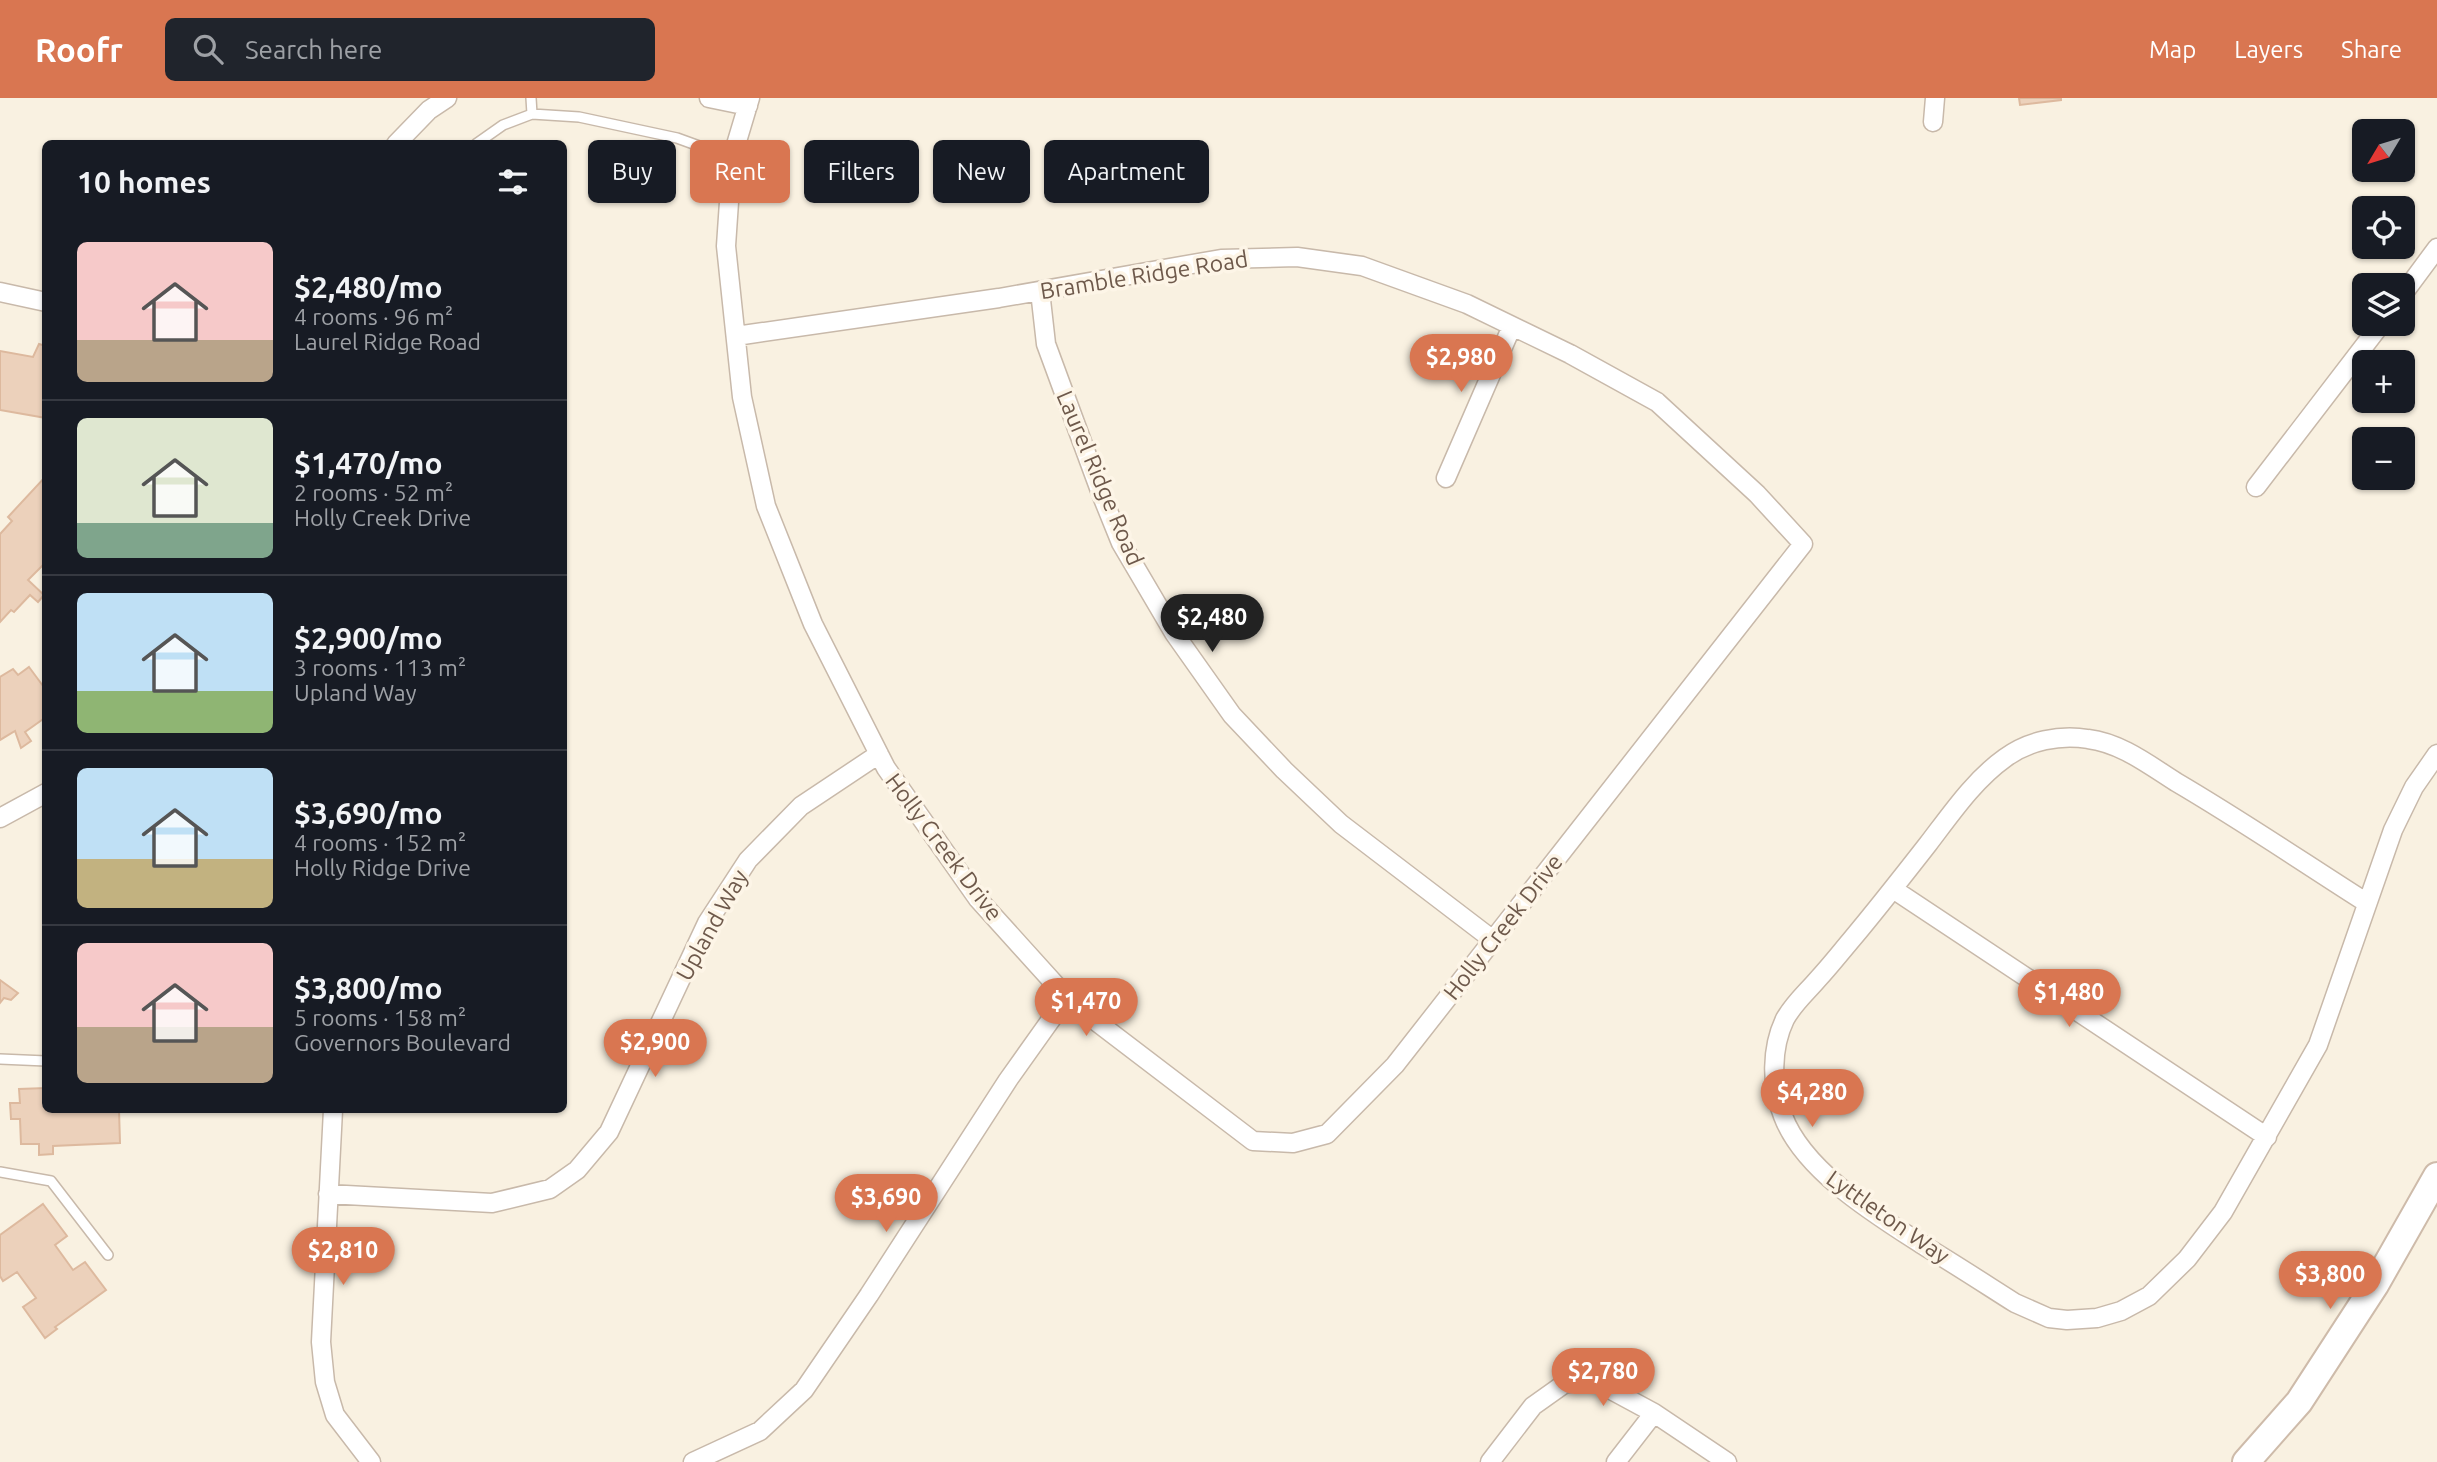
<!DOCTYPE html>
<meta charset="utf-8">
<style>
:root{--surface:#171b24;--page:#20242c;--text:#f1f3f6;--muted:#9ea1a6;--line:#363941;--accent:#d97651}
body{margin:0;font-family:Ubuntu,sans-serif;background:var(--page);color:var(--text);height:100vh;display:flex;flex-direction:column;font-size:26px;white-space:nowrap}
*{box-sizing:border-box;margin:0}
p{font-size:23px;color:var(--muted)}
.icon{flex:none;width:38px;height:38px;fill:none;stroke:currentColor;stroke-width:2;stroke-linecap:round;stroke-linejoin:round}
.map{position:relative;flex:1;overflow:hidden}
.details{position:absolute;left:42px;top:42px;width:525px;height:973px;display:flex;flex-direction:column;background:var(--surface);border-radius:10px;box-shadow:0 2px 5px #0004}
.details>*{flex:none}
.guide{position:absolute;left:588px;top:42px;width:665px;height:63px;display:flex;gap:14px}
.needle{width:46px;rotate:232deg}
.tools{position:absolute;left:2352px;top:21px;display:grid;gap:14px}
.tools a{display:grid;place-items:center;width:63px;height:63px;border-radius:10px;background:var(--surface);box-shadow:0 2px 5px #0004;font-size:35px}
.price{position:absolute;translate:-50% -60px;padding:0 16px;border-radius:24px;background:var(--accent);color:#fff;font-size:23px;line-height:46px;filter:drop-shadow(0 2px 4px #0008)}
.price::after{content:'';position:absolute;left:50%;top:42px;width:21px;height:16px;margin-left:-10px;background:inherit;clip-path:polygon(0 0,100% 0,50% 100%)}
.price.current{background:#222;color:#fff}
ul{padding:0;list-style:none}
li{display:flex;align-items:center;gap:21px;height:175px;padding:0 35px}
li+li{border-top:2px solid var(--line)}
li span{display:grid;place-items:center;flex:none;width:196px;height:140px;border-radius:10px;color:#555}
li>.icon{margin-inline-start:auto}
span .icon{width:84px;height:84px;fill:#fffc;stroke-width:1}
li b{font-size:30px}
h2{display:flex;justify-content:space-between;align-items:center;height:84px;padding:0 35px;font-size:30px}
.pill{padding:0 24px;border-radius:10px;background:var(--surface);box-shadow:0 2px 5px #0004;font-size:24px;line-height:63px}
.pill.current{background:var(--accent);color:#fff}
header{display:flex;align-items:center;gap:42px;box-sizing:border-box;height:98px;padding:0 35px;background:var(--accent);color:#fff}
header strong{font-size:33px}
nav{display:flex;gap:38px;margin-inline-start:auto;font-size:24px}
.search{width:490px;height:63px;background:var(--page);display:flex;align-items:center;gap:18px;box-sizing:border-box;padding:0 24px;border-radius:10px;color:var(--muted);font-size:26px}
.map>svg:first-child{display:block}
.building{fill:#ecd1bb;stroke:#ddb99e;stroke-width:2}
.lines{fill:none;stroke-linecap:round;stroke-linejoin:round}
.lane-casing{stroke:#c8b9aa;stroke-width:12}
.street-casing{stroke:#c8b9aa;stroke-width:21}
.secondary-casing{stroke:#cebbaa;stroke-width:30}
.lane{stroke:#fff;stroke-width:9}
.street{stroke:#fff;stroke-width:18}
.secondary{stroke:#fff;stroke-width:26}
.labels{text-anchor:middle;stroke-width:7;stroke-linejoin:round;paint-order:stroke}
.street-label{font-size:23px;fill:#6e594b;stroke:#fdf5e7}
</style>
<header>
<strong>Roofr</strong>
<div class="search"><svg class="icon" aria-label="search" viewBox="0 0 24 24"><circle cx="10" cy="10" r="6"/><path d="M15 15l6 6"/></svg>Search here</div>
<nav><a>Map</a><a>Layers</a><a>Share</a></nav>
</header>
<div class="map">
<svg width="2437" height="1364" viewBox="0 0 2437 1364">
<rect width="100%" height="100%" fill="#f9f1e1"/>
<path class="building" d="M 2019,0 L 2061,0 L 2061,2 L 2020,7 Z
M 39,246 L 46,248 L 46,320 L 0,312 L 0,253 L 33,259 Z
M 46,378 L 46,464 L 28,482 L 44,497 L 38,504 L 30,497 L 14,514 L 11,512 L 0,524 L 0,436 L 12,423 L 8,419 Z
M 29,569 L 46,592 L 46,619 L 25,634 L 31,643 L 21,650 L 15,633 L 0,642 L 0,579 L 13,571 L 18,577 Z
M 0,882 L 18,895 L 11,902 L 4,900 L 0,905 Z
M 46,990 L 46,1012 L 119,1012 L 120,1045 L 53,1048 L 53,1056 L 39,1057 L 39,1046 L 21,1046 L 20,1021 L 11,1021 L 10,1005 L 20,1005 L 19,991 Z
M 43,1106 L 67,1138 L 55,1147 L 73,1172 L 85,1164 L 106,1192 L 55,1229 L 57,1231 L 45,1240 L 23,1209 L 36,1200 L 17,1174 L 3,1183 L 0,1178 L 0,1137 Z"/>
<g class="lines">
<g class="lane-casing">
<path id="lane" d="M 531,0 L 532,16
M 476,46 L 503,27 L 532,16 L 579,19 L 677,40 L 732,60
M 0,961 L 46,963
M 0,1074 L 51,1083 L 108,1157"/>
</g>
<g class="street-casing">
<path id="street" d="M 709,0 L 748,8
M 1933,24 L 1935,0
M 396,46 L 429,12 L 447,0
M 1040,193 L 1046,246 L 1102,398 L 1121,445 L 1174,535 L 1232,617 L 1284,672 L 1341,726 L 1493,842
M 0,194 L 46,204
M 2403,196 L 2437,150
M 736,238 L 999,200 L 1221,161 L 1297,159 L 1362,168 L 1467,206 L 1570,256 L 1657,304 L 1757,396 L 1803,446 L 1395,967 L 1327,1036 L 1293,1045 L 1253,1043 L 1072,905 L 978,801 L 886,670 L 813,526 L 766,408 L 742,299 L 726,148 L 732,60 L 750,0
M 1446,380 L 1512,228
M 2256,389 L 2381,226
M 0,720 L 46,695
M 1893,791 L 2267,1039
M 2367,805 C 2304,765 2241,722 2176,684 C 2149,667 2121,645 2088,641 C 2060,636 2028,643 2005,660 C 1974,682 1951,716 1928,746 C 1903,778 1878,810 1852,841 C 1841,854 1830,868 1818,881 C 1806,895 1794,905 1785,921 C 1771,950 1771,988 1783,1018 C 1804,1074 1878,1118 1926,1149 C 1956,1167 1985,1186 2015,1205 L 2049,1220 L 2067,1222 L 2097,1220 L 2121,1213 L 2149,1198 L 2187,1161 L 2223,1114 L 2318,947 L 2393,732 L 2414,689 L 2437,656
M 333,1012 L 321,1244 L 325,1284 L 335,1317 L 371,1364
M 328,1096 L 492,1105 L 550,1091 L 577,1072 L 609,1034 L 707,825 L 748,762 L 801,708 L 879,656
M 693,1364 L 760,1333 L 804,1292 L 869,1197 L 1008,982 L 1067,899
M 1490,1364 L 1533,1308 L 1564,1286 L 1591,1281 L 1654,1315 L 1727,1364
M 1616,1364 L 1654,1315"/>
</g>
<g class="secondary-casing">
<path id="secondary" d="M 2246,1364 L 2299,1304 L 2375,1187 L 2437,1078"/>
</g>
<use href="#lane" class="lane"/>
<use href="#street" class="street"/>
<use href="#secondary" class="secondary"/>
</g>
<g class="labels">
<g class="street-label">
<text transform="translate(1144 177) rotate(-9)" y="8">Bramble Ridge Road</text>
<text transform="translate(1100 380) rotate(67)" y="8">Laurel Ridge Road</text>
<text transform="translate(944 749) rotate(53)" y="8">Holly Creek Drive</text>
<text transform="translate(712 827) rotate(-61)" y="8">Upland Way</text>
<text transform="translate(1503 829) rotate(-52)" y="8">Holly Creek Drive</text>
<text transform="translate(1888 1119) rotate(35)" y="8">Lyttleton Way</text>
</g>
</g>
</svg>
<div class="tools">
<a><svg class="needle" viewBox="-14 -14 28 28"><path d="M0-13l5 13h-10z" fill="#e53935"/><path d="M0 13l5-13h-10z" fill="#9ea1a6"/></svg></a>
<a><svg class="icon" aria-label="locate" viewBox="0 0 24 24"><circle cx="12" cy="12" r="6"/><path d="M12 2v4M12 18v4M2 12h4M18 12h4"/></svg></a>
<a><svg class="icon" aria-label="layers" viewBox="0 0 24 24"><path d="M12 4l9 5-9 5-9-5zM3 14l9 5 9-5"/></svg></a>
<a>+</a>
<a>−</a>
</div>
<b class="price" style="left:1461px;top:296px">$2,980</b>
<b class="price current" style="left:1212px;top:556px">$2,480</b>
<b class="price" style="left:2069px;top:931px">$1,480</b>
<b class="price" style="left:1086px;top:940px">$1,470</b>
<b class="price" style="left:655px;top:981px">$2,900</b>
<b class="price" style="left:1812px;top:1031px">$4,280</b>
<b class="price" style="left:886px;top:1136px">$3,690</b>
<b class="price" style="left:343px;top:1189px">$2,810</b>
<b class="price" style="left:2330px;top:1213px">$3,800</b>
<b class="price" style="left:1603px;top:1310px">$2,780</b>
<div class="guide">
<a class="pill">Buy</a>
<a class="pill current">Rent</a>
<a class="pill">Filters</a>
<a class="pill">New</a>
<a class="pill">Apartment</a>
</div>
<section class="details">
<h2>10 homes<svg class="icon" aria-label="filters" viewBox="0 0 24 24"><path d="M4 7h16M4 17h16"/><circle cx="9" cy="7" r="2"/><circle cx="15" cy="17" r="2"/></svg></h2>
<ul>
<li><span style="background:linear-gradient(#f6c9c9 70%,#b9a48a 0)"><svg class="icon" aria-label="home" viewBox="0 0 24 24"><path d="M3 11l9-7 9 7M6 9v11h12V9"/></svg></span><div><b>$2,480/mo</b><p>4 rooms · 96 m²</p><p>Laurel Ridge Road</p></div></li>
<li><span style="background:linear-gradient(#dfe7d0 75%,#7fa58c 0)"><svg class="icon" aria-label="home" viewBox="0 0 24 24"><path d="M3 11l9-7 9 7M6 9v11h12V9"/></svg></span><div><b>$1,470/mo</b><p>2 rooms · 52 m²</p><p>Holly Creek Drive</p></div></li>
<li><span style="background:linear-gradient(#bfe0f5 70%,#8fb573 0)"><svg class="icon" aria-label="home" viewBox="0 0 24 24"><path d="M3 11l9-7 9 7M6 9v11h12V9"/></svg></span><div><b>$2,900/mo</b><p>3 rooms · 113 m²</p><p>Upland Way</p></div></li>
<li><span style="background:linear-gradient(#bfe0f5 65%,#c2b280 0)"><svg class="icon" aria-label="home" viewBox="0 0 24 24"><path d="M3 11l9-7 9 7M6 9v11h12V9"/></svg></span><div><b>$3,690/mo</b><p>4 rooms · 152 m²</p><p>Holly Ridge Drive</p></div></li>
<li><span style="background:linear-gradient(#f6c9c9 60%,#b9a48a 0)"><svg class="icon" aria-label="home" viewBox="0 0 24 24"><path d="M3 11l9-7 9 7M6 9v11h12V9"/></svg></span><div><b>$3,800/mo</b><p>5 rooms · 158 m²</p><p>Governors Boulevard</p></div></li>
</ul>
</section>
</div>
